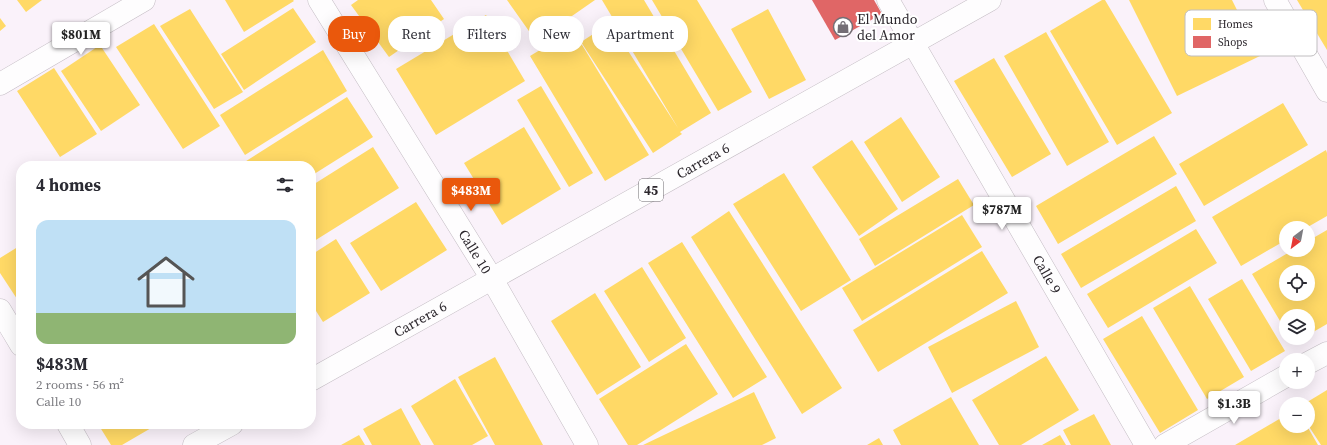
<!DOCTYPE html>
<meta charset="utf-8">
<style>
:root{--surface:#fff;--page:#f7f7f7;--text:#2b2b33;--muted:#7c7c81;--line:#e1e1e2;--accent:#ea580c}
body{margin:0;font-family:"Source Serif 4",serif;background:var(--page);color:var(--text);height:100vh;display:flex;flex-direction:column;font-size:15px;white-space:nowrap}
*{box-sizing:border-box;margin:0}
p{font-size:13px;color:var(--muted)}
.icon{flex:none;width:22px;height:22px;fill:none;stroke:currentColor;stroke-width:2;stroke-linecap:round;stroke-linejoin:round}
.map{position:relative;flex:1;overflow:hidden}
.side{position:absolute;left:16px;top:161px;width:300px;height:268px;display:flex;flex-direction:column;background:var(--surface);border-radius:16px;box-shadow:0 4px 16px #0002}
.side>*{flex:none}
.banner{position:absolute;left:328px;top:16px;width:380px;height:36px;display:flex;gap:8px}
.needle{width:26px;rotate:212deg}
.controls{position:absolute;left:1279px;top:221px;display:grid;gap:8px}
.controls a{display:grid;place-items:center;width:36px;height:36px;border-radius:50%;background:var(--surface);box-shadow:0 4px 16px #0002;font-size:20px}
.price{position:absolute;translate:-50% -34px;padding:0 9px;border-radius:4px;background:#fff;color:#222;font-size:13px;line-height:26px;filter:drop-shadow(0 1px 2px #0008)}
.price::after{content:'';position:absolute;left:50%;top:24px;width:12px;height:9px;margin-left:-6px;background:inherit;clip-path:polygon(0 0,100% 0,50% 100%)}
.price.current{background:var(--accent);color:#fff}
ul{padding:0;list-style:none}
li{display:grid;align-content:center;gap:8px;height:212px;padding:0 20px}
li+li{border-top:1px solid var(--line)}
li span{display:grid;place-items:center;height:124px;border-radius:12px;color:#555}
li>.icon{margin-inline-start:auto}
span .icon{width:72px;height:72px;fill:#fffc;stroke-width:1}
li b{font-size:17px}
h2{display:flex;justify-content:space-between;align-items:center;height:48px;padding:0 20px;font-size:17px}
.tag{padding:0 14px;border-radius:16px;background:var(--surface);box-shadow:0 4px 16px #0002;font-size:14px;line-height:36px}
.tag.current{background:var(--accent);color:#fff}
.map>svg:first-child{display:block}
.homes{fill:#ffd966;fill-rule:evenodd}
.shops{fill:#e06666}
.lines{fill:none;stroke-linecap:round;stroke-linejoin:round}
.minor-casing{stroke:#c4bdc4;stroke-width:23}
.primary-casing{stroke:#c4bdc4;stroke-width:23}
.minor{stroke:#fefdfe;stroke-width:22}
.primary{stroke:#fefdfe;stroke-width:22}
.labels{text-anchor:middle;stroke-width:4;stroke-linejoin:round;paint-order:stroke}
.shield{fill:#fff;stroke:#6b686c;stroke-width:1}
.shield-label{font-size:13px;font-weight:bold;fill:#2c272d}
.poi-label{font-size:14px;fill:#2c272d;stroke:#fff;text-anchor:start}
.street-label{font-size:14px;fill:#2c272d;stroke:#fff}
.key{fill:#fff;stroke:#c0bec0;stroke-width:1}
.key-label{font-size:11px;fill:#2c272d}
</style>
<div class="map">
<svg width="1327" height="445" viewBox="0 0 1327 445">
<rect width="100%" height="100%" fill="#faf2fa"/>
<path class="homes" d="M 17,0 L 42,0 L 26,12 Z
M 225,0 L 293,0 L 294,1 L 244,32 Z
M 358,0 L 431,0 L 444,19 L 389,57 L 351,5 Z
M 507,0 L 595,0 L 536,41 Z
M 602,0 L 644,0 L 711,113 L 680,132 L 682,134 L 653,153 L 581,42 L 610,23 L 678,128 Z
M 652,0 L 697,0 L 752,92 L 718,111 Z
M 1102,0 L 1105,0 L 1172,113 L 1117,145 L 1050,31 Z
M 1129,0 L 1232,0 L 1260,56 L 1177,96 Z
M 1297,0 L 1327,0 L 1327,50 Z
M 293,8 L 316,42 L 244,90 L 221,54 Z
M 190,9 L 243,92 L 214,109 L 160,26 Z
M 768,9 L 806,80 L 769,99 L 731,29 Z
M 486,15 L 525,81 L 436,135 L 396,69 Z
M 0,18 L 6,26 L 0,31 Z
M 154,24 L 220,126 L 183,149 L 116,47 Z
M 573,30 L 649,155 L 605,181 L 530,56 Z
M 1046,32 L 1109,142 L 1067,166 L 1004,56 Z
M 100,45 L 140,105 L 101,131 L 61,71 Z
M 323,50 L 347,91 L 245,155 L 220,115 Z
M 994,58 L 1051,154 L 1012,177 L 954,81 Z
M 54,68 L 97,134 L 60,157 L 17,91 Z
M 541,86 L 593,173 L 569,187 L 517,100 Z
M 347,97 L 373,137 L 311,176 L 311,166 L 241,166 L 240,165 Z
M 1283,103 L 1308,145 L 1204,206 L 1179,164 Z
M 901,117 L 940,177 L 902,202 L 864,142 Z
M 524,127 L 561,189 L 502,225 L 464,163 Z
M 1154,136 L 1177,174 L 1058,244 L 1036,206 Z
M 852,140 L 898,209 L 859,236 L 812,167 Z
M 373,147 L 399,188 L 311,243 L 311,186 Z
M 1326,150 L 1327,153 L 1327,216 L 1306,228 L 1286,228 L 1286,240 L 1241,266 L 1212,217 Z
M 784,173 L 851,280 L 801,311 L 733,204 Z
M 958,179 L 974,205 L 875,266 L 859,239 Z
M 1176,186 L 1196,221 L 1081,288 L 1061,254 Z
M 416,202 L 447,250 L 381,291 L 350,243 Z
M 729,211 L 842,388 L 802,414 L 691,237 Z
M 962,215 L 982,247 L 862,321 L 842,288 Z
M 1196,229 L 1217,263 L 1108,328 L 1087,294 Z
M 1327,230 L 1327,324 L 1308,335 L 1308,316 L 1286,316 L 1286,331 L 1252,274 L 1293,250 L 1308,250 L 1308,241 ZM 1286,272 L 1308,272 L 1308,294 L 1286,294 Z
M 336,239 L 370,293 L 323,322 L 311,303 L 311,255 Z
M 682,242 L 767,377 L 733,398 L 648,263 Z
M 21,245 L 21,305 L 0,273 L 0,258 Z
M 982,251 L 1008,293 L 878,372 L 853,330 Z
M 642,267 L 686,338 L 649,362 L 604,291 Z
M 1242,279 L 1285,351 L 1251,371 L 1208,299 Z
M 1190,286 L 1244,377 L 1207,399 L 1153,308 Z
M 595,293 L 641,367 L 597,395 L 551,321 Z
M 1016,301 L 1039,347 L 952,393 L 928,347 Z
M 1142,316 L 1198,410 L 1160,433 L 1103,339 Z
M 311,317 L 316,324 L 311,327 Z
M 1290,338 L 1304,338 L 1294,344 Z
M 686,344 L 718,394 L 637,445 L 628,445 L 599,399 Z
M 1046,356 L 1079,410 L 1021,445 L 999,445 L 972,400 Z
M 495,357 L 543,445 L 495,445 L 458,377 Z
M 455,379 L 488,436 L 472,445 L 434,445 L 411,406 Z
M 1327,390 L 1327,445 L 1321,445 L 1308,425 L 1308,404 L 1304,404 Z
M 754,392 L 776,438 L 762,445 L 643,445 Z
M 951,397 L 979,445 L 901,445 L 893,430 Z
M 401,408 L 421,445 L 372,445 L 363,429 Z
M 1094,414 L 1111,445 L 1071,445 L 1063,430 Z
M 1286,415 L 1286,426 L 1307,426 L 1318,445 L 1235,445 Z
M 98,424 L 158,424 L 122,445 L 111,445 Z
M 359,435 L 365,445 L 341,445 Z
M 1060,435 L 1066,445 L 1042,445 Z
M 879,438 L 883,445 L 867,445 Z"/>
<path class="shops" d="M 812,0 L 874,0 L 882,14 L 835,40 Z"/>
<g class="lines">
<g class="minor-casing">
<g id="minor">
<path id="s1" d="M 319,0 L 492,279 L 587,445"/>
<path id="s2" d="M 888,0 L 1146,445"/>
<path d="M 1275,0 L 1327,91"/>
<path d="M 0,84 L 144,0"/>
<path d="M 0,310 L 21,345"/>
<path d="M 1308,363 L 1327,353"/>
<path d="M 68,424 L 80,445"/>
<path d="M 1165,445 L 1286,376"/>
</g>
</g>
<g class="primary-casing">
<g id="primary">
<path id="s3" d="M 311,380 L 990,0"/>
<path d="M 194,445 L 232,424"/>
</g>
</g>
<use href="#minor" class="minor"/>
<use href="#primary" class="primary"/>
</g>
<defs>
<g id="shop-ring" transform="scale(1)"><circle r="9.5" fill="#fff" stroke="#746e75" stroke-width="1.5"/><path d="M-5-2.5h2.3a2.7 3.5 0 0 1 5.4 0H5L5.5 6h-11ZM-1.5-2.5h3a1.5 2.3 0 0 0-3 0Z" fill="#746e75"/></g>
</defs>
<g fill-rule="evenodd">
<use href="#shop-ring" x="843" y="27"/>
</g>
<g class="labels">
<rect class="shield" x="639" y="179" width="24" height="22" rx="3"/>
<g class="shield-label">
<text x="651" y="195">45</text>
</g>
<g class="poi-label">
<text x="857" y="24">El Mundo<tspan x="857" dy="16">del Amor</tspan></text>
</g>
<g class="street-label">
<text dy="5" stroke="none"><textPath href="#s3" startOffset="449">Carrera 6</textPath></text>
<text dy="5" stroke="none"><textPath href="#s1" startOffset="296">Calle 10</textPath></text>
<text dy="5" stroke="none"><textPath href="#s2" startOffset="317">Calle 9</textPath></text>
<text dy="5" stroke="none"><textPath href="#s3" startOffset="125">Carrera 6</textPath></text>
</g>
</g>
<rect x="1185" y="10" width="132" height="46" rx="6" class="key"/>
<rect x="1193" y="18" width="18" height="12" fill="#ffd966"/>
<rect x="1193" y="36" width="18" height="12" fill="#e06666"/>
<g class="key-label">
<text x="1218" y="28">Homes</text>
<text x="1218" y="46">Shops</text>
</g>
</svg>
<div class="controls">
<a><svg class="needle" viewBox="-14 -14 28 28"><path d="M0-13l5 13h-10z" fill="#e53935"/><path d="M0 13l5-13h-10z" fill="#7c7c81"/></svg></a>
<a><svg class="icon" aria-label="locate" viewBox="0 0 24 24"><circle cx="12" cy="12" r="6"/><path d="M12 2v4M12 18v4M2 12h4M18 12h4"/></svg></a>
<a><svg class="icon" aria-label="layers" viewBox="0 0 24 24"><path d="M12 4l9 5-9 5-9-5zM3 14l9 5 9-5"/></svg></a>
<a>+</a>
<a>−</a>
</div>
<b class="price" style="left:81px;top:56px">$801M</b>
<b class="price current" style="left:471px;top:212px">$483M</b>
<b class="price" style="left:1002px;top:231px">$787M</b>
<b class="price" style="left:1234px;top:425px">$1.3B</b>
<div class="banner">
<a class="tag current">Buy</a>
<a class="tag">Rent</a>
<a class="tag">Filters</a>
<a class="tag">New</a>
<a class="tag">Apartment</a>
</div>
<section class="side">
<h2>4 homes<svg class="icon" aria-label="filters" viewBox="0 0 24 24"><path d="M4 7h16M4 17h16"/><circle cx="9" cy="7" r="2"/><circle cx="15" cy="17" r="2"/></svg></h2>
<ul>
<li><span style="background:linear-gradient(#bfe0f5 75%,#8fb573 0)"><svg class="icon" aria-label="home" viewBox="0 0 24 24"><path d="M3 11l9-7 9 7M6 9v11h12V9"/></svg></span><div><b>$483M</b><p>2 rooms · 56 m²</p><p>Calle 10</p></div></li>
</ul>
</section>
</div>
